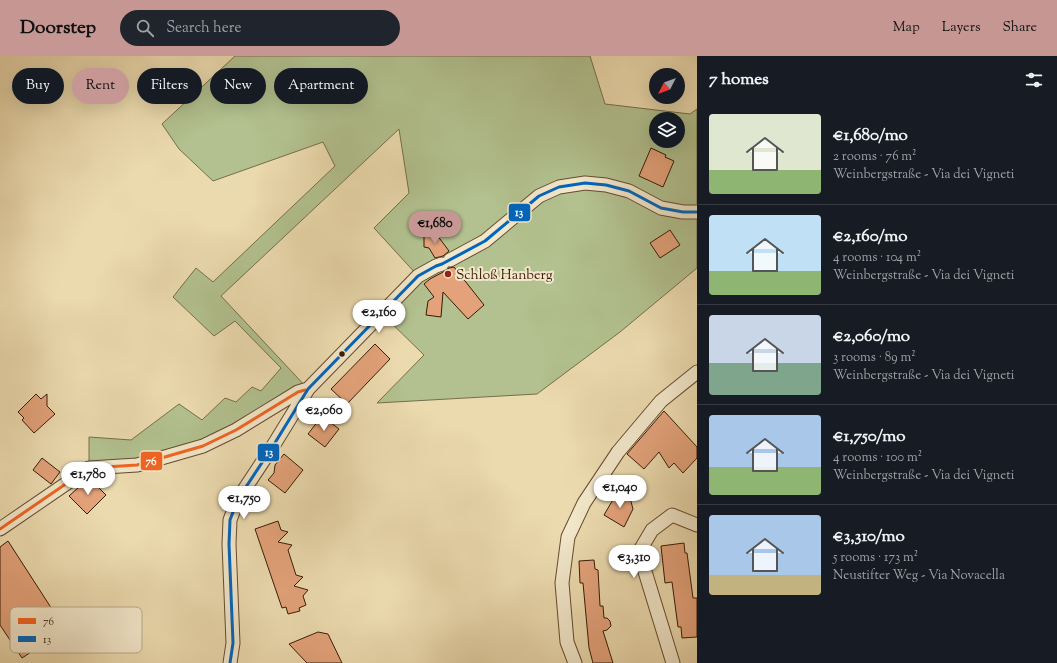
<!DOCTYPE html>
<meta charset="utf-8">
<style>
:root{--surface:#171b24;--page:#20242c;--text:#f1f3f6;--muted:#9ea1a6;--line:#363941;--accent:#c59692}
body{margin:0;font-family:"Sorts Mill Goudy",serif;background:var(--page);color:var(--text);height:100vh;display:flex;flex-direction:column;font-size:15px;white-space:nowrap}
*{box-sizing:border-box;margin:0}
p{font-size:13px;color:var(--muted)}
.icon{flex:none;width:22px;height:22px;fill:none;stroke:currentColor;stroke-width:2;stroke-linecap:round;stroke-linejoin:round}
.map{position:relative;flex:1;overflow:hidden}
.sheet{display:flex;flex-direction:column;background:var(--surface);width:360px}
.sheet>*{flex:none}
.guide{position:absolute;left:12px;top:12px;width:380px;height:36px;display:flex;gap:8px}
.needle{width:26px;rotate:228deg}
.controls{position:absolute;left:649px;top:12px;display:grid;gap:8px}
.controls a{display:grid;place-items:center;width:36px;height:36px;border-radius:50%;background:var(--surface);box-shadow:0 4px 16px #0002;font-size:20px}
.price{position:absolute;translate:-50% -34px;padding:0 9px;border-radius:14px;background:#fff;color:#222;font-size:13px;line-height:26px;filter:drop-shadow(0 1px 2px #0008)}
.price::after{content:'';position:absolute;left:50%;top:24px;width:12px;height:9px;margin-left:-6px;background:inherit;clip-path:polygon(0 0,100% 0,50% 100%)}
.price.selected{background:var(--accent);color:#111}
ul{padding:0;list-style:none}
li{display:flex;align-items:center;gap:12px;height:100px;padding:0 12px}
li+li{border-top:1px solid var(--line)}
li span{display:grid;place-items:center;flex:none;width:112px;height:80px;border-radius:4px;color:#555}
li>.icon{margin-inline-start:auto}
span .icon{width:48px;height:48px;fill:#fffc;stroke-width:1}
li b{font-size:17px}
h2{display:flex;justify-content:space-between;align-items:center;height:48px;padding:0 12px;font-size:17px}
.pill{padding:0 14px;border-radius:18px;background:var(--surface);box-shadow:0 4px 16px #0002;font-size:14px;line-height:36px}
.pill.selected{background:var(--accent);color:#111}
header{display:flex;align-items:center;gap:24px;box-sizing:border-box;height:56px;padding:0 20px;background:var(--accent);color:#111}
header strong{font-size:19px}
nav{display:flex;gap:22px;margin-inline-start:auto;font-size:14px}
.search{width:280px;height:36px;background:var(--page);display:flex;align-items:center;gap:10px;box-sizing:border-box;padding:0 14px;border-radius:22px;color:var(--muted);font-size:15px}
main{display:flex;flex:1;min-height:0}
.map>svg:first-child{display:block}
.green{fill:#b2c18f;stroke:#766e4a;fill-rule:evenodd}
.building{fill:#e3a27a;stroke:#391b05}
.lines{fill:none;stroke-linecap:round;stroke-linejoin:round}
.minor-casing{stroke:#664b2f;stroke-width:15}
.minor{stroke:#f2e7ca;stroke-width:13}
.bus-1-casing{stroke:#f2e7ca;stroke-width:6}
.bus-2-casing{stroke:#f2e7ca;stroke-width:6}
.bus-1{stroke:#f26522;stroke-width:3}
.bus-2{stroke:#0065bd;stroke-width:3}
.poi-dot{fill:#8f2418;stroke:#f2e7ca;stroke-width:1.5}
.bus-dot{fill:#391b05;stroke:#f2e7ca;stroke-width:1.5}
.labels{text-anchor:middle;stroke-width:4;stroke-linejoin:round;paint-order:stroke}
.poi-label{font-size:14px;fill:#391b05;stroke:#f2e7ca;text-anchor:start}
.key{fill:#f2e7ca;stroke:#baaa8f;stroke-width:1}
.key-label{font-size:11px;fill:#391b05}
.line-badge{stroke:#f2e7ca;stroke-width:1.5}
.badge-label{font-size:11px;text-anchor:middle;font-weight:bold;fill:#fff}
</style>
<header>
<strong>Doorstep</strong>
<div class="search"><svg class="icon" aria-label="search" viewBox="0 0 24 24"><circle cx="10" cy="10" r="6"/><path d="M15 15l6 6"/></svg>Search here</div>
<nav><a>Map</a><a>Layers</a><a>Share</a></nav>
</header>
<main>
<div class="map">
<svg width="697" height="607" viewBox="0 0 697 607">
<rect width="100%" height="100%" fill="#ebdaae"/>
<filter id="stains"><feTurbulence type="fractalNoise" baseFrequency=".005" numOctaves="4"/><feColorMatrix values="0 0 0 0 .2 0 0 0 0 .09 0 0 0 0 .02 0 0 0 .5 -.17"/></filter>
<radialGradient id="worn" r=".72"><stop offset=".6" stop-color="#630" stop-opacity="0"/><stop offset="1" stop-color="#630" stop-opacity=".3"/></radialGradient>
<path class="green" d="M 235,0 L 590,0 L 605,48 L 690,58 L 697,53 L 697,212 L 620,276 L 537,338 L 377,347 L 424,299 L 381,257 L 418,220 L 374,172 L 409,137 L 399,73 L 221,240 L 308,333 L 292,350 L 273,351 L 203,390 L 89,412 L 89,381 L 131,384 L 179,348 L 202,364 L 225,342 L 236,346 L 252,331 L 261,335 L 281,312 L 235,265 L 214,280 L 173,241 L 196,212 L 213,226 L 335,110 L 323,86 L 213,125 L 179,93 L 162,68 ZM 656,63 L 678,63 L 678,85 L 656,85 Z"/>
<path class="building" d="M 651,92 L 666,99 L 665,101 L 674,105 L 663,131 L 639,120 Z
M 670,174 L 680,189 L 660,202 L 650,187 Z
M 431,175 L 440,183 L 449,195 L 443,200 L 435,202 L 429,192 L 424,191 L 424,180 Z
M 454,211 L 484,249 L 468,263 L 443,236 L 441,261 L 426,259 L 428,245 L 434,241 L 424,228 L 430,223 L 445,215 L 449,212 Z
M 375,288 L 390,303 L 347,348 L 331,333 Z
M 36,338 L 41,343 L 47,338 L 47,350 L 55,358 L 34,377 L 22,364 L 24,362 L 18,356 Z
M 664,355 L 697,391 L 697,402 L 683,417 L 674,407 L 669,412 L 659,396 L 644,413 L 627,398 Z
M 322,360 L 339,373 L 325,391 L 308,378 Z
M 284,398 L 303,414 L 285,437 L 268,424 L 274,417 L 275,409 Z
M 42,402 L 60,416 L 51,428 L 33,414 Z
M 89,422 L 106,439 L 87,458 L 69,440 Z
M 618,435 L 630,442 L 633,453 L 624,471 L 604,459 Z
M 278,465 L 281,474 L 288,476 L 278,486 L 292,489 L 288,494 L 296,519 L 303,521 L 294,530 L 308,534 L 303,540 L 306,549 L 299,552 L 300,555 L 288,558 L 286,551 L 282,552 L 255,473 Z
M 8,485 L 59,564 L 33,581 L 39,591 L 22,602 L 0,569 L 0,491 Z
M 684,487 L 685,497 L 687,497 L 693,542 L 697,542 L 697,581 L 682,582 L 681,571 L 678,571 L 672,526 L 665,527 L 661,490 Z
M 594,504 L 595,513 L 598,514 L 600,550 L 603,550 L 604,562 L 607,562 L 610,565 L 611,570 L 607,574 L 603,575 L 613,607 L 593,607 L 589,592 L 583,527 L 580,527 L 579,505 Z
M 318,576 L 328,578 L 342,607 L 307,607 L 289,588 Z"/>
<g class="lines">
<g class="minor-casing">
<path id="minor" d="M 450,204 L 485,185 L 539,140 L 559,131 L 585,127 L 606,129 L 629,135 L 661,152 L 683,156 L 697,156
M 0,473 L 89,412 L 137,409 L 203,390 L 236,374 L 298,336 L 308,333
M 230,607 L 233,587 L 229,488 L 230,464 L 238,443 L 273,390 L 308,333 L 418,220 L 436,210 L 442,208
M 575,607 L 567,586 L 562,527 L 568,481 L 584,447 L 618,396 L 661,345 L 697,316
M 673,607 L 639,496 L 652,474 L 672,459 L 697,469"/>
</g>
<use href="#minor" class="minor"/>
<g class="bus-1-casing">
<path id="bus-1" d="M 0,473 L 89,412 L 137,409 L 203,390 L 236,374 L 298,336 L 305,334"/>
</g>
<g class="bus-2-casing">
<path id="bus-2" d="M 230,607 L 233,587 L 229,488 L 230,464 L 238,443 L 273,390 L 308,333 L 418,220 L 436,210 L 442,208 L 485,185 L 539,140 L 559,131 L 585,127 L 606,129 L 629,135 L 661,152 L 683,156 L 697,156"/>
</g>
<use href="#bus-1" class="bus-1"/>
<use href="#bus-2" class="bus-2"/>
</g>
<circle class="poi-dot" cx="448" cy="218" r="4"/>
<circle class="bus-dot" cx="342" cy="298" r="3.5"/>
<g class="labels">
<g class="poi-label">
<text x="456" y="223">Schloß Hanberg</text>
</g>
</g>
<rect x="10" y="551" width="132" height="46" rx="6" class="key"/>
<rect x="18" y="562" width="18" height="6" fill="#f26522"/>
<rect x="18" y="580" width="18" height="6" fill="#0065bd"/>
<g class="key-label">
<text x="43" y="569">76</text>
<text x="43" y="587">13</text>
</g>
<g class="line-badge">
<rect x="508" y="147" width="23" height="19" rx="4" fill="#0065bd"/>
<rect x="257" y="387" width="23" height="19" rx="4" fill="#0065bd"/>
<rect x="140" y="395" width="23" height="20" rx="4" fill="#f26522"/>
</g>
<g class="badge-label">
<text x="519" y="160">13</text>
<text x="269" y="400">13</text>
<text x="151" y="409">76</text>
</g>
<rect width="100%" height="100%" filter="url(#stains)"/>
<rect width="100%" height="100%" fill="url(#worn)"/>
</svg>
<div class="controls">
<a><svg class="needle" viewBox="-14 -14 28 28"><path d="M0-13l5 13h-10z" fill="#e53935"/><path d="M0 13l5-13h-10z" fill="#9ea1a6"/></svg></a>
<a><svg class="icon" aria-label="layers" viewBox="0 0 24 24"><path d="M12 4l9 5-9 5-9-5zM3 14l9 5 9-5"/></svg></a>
</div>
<b class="price selected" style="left:435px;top:189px">€1,680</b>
<b class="price" style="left:379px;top:278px">€2,160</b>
<b class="price" style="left:324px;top:376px">€2,060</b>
<b class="price" style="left:88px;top:440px">€1,780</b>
<b class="price" style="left:620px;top:453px">€1,040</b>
<b class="price" style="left:244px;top:464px">€1,750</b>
<b class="price" style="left:634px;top:523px">€3,310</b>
<div class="guide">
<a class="pill">Buy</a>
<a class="pill selected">Rent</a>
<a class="pill">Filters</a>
<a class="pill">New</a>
<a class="pill">Apartment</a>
</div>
</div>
<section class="sheet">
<h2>7 homes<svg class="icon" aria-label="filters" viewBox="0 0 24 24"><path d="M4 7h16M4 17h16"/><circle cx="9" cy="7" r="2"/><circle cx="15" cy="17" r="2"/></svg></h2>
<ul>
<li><span style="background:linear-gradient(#dfe7d0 70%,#8fb573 0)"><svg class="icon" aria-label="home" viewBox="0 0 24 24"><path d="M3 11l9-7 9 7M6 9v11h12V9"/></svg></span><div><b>€1,680/mo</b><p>2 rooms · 76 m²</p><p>Weinbergstraße - Via dei Vigneti</p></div></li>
<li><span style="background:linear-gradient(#bfe0f5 70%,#8fb573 0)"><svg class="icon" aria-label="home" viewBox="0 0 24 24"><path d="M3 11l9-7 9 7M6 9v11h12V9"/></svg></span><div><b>€2,160/mo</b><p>4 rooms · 104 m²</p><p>Weinbergstraße - Via dei Vigneti</p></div></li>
<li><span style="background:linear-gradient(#c9d6e8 60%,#7fa58c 0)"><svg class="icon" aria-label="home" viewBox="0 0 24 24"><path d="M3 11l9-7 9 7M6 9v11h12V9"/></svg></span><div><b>€2,060/mo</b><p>3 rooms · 89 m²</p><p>Weinbergstraße - Via dei Vigneti</p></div></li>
<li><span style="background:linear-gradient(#a9c7e8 65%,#8fb573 0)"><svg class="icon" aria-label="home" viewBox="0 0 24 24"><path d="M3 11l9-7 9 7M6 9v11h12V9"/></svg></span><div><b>€1,750/mo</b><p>4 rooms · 100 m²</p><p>Weinbergstraße - Via dei Vigneti</p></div></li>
<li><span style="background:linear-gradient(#a9c7e8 75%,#c2b280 0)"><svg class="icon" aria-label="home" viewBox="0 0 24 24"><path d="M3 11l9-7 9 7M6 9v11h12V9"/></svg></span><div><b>€3,310/mo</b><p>5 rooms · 173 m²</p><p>Neustifter Weg - Via Novacella</p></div></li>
</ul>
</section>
</main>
